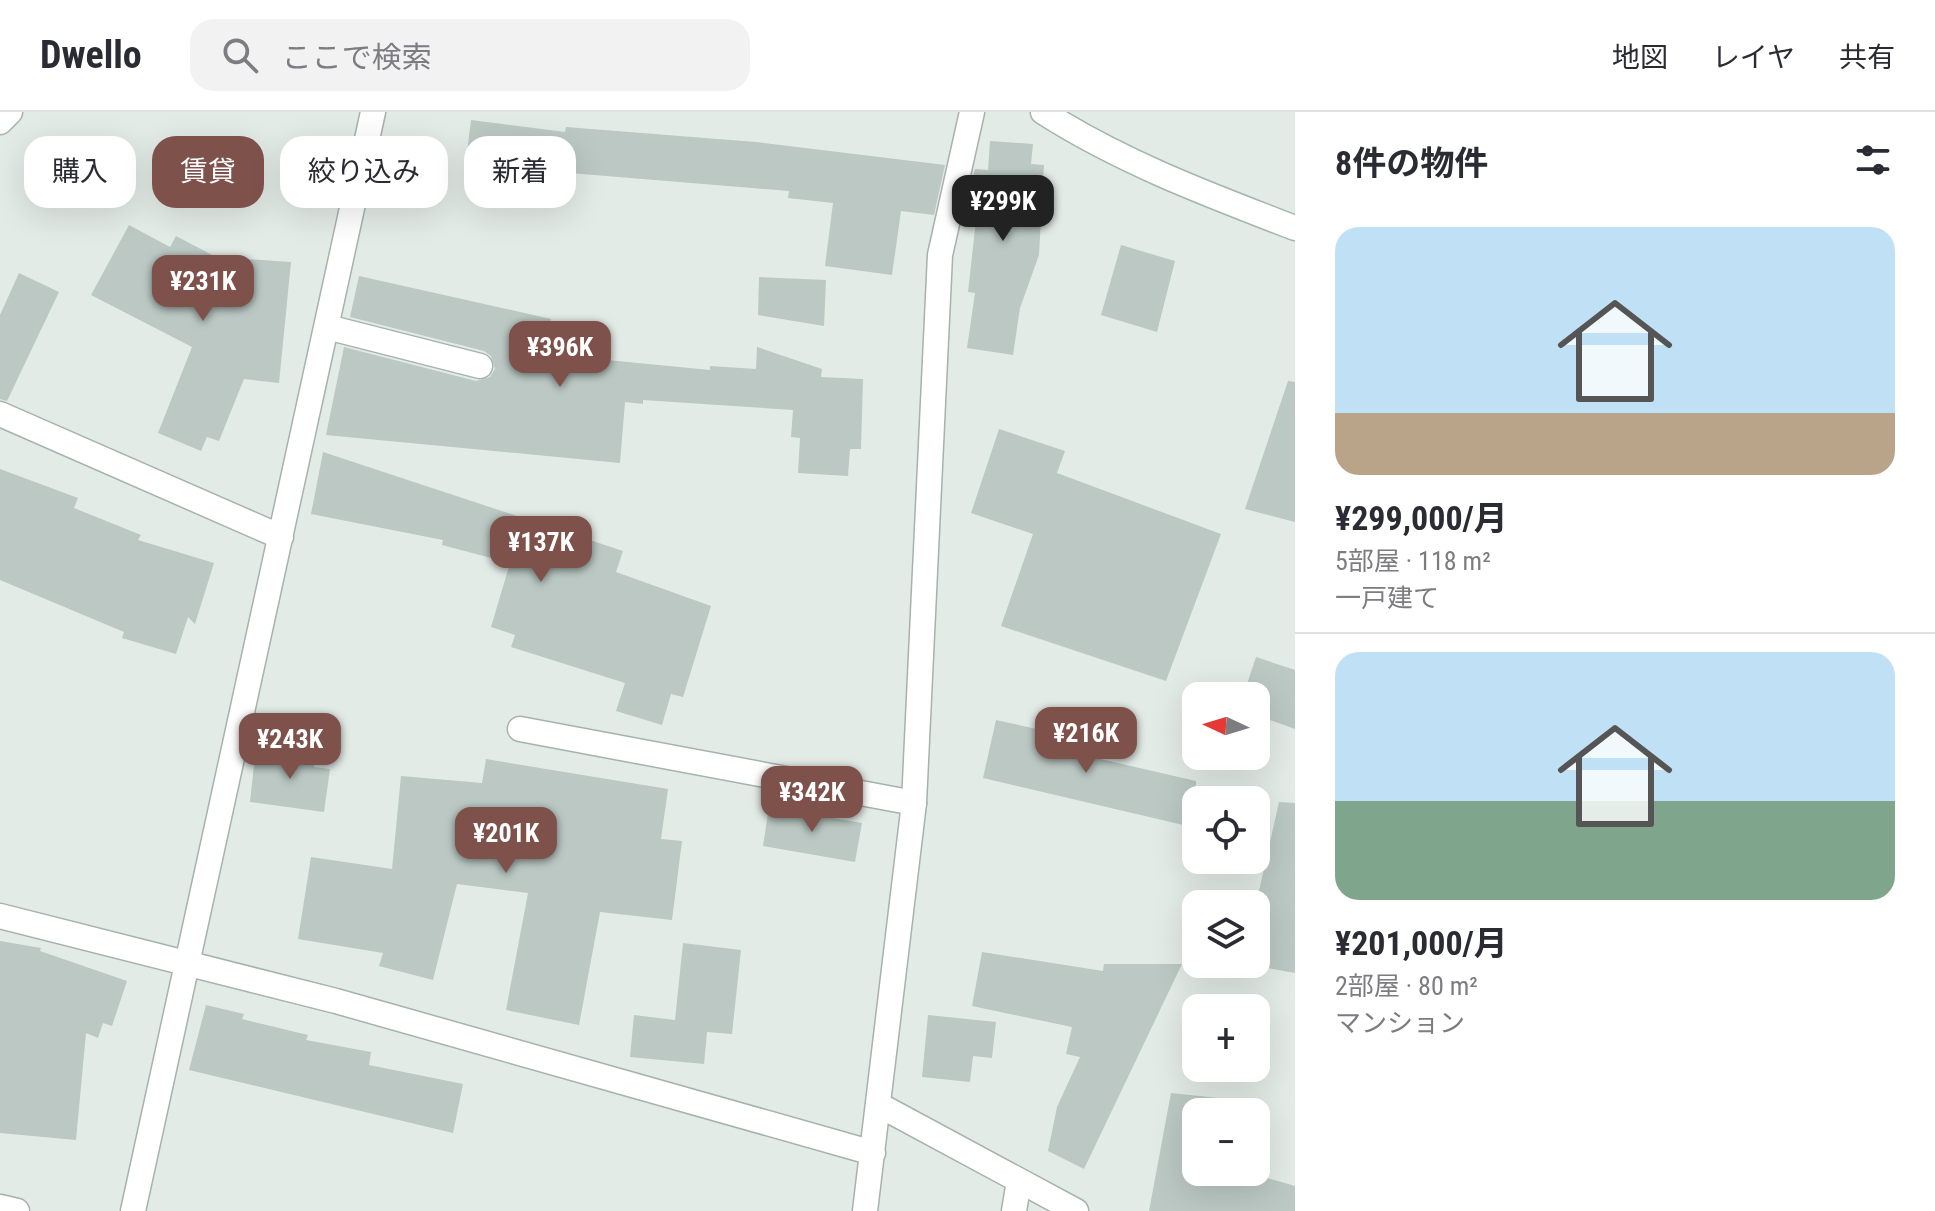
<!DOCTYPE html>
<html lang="ja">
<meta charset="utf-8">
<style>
:root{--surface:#fff;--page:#f2f2f3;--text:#2b2b33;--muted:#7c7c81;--line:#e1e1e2;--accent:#7e514b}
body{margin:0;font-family:"Roboto Condensed","Noto Sans JP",sans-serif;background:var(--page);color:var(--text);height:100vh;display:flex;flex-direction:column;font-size:30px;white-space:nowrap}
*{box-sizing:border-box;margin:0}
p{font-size:26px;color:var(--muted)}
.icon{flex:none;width:44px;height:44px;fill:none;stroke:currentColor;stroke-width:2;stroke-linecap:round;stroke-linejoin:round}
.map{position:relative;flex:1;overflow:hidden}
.side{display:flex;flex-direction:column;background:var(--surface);width:640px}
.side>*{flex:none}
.hud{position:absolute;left:24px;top:24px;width:760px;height:72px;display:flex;gap:16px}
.needle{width:52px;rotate:274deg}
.controls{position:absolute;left:1182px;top:570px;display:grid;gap:16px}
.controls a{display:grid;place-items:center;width:88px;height:88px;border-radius:16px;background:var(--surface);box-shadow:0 8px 32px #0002;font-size:40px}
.price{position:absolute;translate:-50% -68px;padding:0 18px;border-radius:16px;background:var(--accent);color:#fff;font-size:26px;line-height:52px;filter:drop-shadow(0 2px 4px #0008)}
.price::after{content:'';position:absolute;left:50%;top:48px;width:24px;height:18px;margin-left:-12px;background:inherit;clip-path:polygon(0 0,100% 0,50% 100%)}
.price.on{background:#222;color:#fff}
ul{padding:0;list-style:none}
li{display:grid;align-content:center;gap:16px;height:424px;padding:0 40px}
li+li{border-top:2px solid var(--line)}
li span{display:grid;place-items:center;height:248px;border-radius:24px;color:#555}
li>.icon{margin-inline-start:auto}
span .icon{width:144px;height:144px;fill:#fffc;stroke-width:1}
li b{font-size:34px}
h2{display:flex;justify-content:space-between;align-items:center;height:96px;padding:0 40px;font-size:34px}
.pill{padding:0 28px;border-radius:24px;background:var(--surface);box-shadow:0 8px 32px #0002;font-size:28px;line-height:72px}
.pill.on{background:var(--accent);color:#fff}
header{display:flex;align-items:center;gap:48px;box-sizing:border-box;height:112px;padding:0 40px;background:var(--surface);border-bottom:2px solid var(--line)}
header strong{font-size:38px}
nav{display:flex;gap:44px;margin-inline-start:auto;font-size:28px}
.search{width:560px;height:72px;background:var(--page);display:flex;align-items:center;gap:20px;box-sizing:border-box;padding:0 28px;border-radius:24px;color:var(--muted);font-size:30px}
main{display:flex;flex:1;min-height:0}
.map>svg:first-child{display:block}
.building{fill:#bbc8c3}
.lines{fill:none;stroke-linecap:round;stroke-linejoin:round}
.lane-casing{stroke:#a6b2ad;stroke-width:27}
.street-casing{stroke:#a6b2ad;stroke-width:27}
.secondary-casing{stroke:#a2b6ae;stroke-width:27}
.lane{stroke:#fff;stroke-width:24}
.street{stroke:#fff;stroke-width:24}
.secondary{stroke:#fff;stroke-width:24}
</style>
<header>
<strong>Dwello</strong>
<div class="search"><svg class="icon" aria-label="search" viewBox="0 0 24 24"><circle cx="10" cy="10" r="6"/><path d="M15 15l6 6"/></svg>ここで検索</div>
<nav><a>地図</a><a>レイヤ</a><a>共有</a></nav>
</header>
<main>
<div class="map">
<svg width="1295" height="1099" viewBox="0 0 1295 1099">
<rect width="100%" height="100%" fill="#e3ebe7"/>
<path class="building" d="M 471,8 L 565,20 L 566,15 L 756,30 L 945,53 L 934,103 L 901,99 L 892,163 L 825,154 L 833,91 L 788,86 L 789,79 L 533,58 L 532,65 L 465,57 Z
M 990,29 L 1033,32 L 1031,52 L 1044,53 L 1039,143 L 1020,196 L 1013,243 L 967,236 L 975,181 L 968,180 L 976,108 L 964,106 L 975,57 L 988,58 Z
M 129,113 L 170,135 L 176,124 L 216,145 L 291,150 L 279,271 L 244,267 L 219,329 L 207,325 L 201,339 L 158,321 L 192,235 L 91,183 Z
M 1121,133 L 1175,149 L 1157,220 L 1101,203 Z
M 19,161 L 59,180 L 7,289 L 0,287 L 0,203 Z
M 359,164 L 551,207 L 545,242 L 710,258 L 710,254 L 756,257 L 757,235 L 822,257 L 821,265 L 863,267 L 861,337 L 850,337 L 848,364 L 798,361 L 800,326 L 791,325 L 793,298 L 643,288 L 643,292 L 625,290 L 620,351 L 326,323 L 344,235 L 476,269 L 490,265 L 495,257 L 491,244 L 484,239 L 350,205 Z
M 759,165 L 826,168 L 824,214 L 758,203 Z
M 1288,269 L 1295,270 L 1295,410 L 1245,397 Z
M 999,317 L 1065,339 L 1057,361 L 1221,422 L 1166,569 L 1001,514 L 1033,422 L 971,401 Z
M 323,340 L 623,439 L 616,460 L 711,494 L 683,585 L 671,582 L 662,613 L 616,599 L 625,571 L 511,535 L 515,523 L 491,515 L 510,451 L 442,433 L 443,428 L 311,402 Z
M 0,357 L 78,386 L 74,396 L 141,423 L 138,428 L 214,451 L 195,512 L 188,505 L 176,542 L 122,526 L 124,520 L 0,468 Z
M 1256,545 L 1295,558 L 1295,617 L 1256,603 L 1256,584 L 1243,584 Z
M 996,608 L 1082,627 L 1079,642 L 1196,669 L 1196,716 L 983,666 Z
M 274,636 L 315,641 L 314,655 L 330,657 L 324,700 L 250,690 L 255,644 L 273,647 Z
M 486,647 L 668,677 L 661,727 L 682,729 L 672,808 L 600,800 L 579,913 L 506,898 L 528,781 L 457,772 L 433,868 L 379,854 L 383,841 L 298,827 L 311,745 L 392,757 L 401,664 L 482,671 Z
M 1279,690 L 1295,691 L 1295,861 L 1256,854 L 1256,792 Z
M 769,695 L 862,711 L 855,750 L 763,734 Z
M 0,829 L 41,836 L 40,839 L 127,869 L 112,914 L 103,911 L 98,926 L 86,921 L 76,1028 L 0,1021 Z
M 683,831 L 741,838 L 732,922 L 707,920 L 704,952 L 630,945 L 634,903 L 675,908 Z
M 982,840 L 1103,859 L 1104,852 L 1182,852 L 1084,1057 L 1048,1039 L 1057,995 L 1080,945 L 1066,942 L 1072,915 L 972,894 Z
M 206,893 L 244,902 L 242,907 L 308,923 L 306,928 L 371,940 L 369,953 L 463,972 L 453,1021 L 189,958 Z
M 928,903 L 996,910 L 992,946 L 973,944 L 970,970 L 922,965 Z
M 1171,981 L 1247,989 L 1246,1000 L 1196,1000 L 1196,1060 L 1246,1060 L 1295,1074 L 1295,1099 L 1149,1099 Z"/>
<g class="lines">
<g class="lane-casing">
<path id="lane" d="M 327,215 L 480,254
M 520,617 L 914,691
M 1014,1099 L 1019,1069"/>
</g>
<g class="street-casing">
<path id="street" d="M 0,10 L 10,0
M 0,302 L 281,425
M 0,804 L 336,889 L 873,1041
M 879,993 L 1076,1099
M 0,1095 L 17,1099
M 133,1099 L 373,0
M 865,1099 L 914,691 L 940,143 L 972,0"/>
</g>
<g class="secondary-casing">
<path id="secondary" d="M 1043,0 C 1121,50 1209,83 1295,116"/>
</g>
<use href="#lane" class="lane"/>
<use href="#street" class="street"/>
<use href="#secondary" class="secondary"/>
</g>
</svg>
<div class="controls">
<a><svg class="needle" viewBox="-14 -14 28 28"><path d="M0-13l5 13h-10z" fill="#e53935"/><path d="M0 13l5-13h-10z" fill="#7c7c81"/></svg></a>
<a><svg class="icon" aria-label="locate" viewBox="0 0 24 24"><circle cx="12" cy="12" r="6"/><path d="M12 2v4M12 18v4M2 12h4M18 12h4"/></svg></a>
<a><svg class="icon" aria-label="layers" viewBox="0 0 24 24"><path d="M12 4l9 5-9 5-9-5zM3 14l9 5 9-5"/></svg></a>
<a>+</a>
<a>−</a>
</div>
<b class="price on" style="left:1003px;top:131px">¥299K</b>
<b class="price" style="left:203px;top:211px">¥231K</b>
<b class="price" style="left:560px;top:277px">¥396K</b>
<b class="price" style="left:541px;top:472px">¥137K</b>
<b class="price" style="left:1086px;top:663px">¥216K</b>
<b class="price" style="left:290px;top:669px">¥243K</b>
<b class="price" style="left:812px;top:722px">¥342K</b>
<b class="price" style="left:506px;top:763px">¥201K</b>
<div class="hud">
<a class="pill">購入</a>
<a class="pill on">賃貸</a>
<a class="pill">絞り込み</a>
<a class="pill">新着</a>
</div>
</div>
<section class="side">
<h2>8件の物件<svg class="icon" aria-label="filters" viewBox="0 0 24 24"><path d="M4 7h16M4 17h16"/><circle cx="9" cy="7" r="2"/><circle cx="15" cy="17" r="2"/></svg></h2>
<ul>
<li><span style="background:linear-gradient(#bfe0f5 75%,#b9a48a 0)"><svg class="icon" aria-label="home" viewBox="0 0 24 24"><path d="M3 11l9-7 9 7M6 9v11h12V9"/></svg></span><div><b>¥299,000/月</b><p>5部屋 · 118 m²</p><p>一戸建て</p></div></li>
<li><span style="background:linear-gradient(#bfe0f5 60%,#7fa58c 0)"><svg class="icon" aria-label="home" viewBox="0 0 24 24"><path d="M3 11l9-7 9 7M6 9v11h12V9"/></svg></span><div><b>¥201,000/月</b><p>2部屋 · 80 m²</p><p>マンション</p></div></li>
</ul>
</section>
</main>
